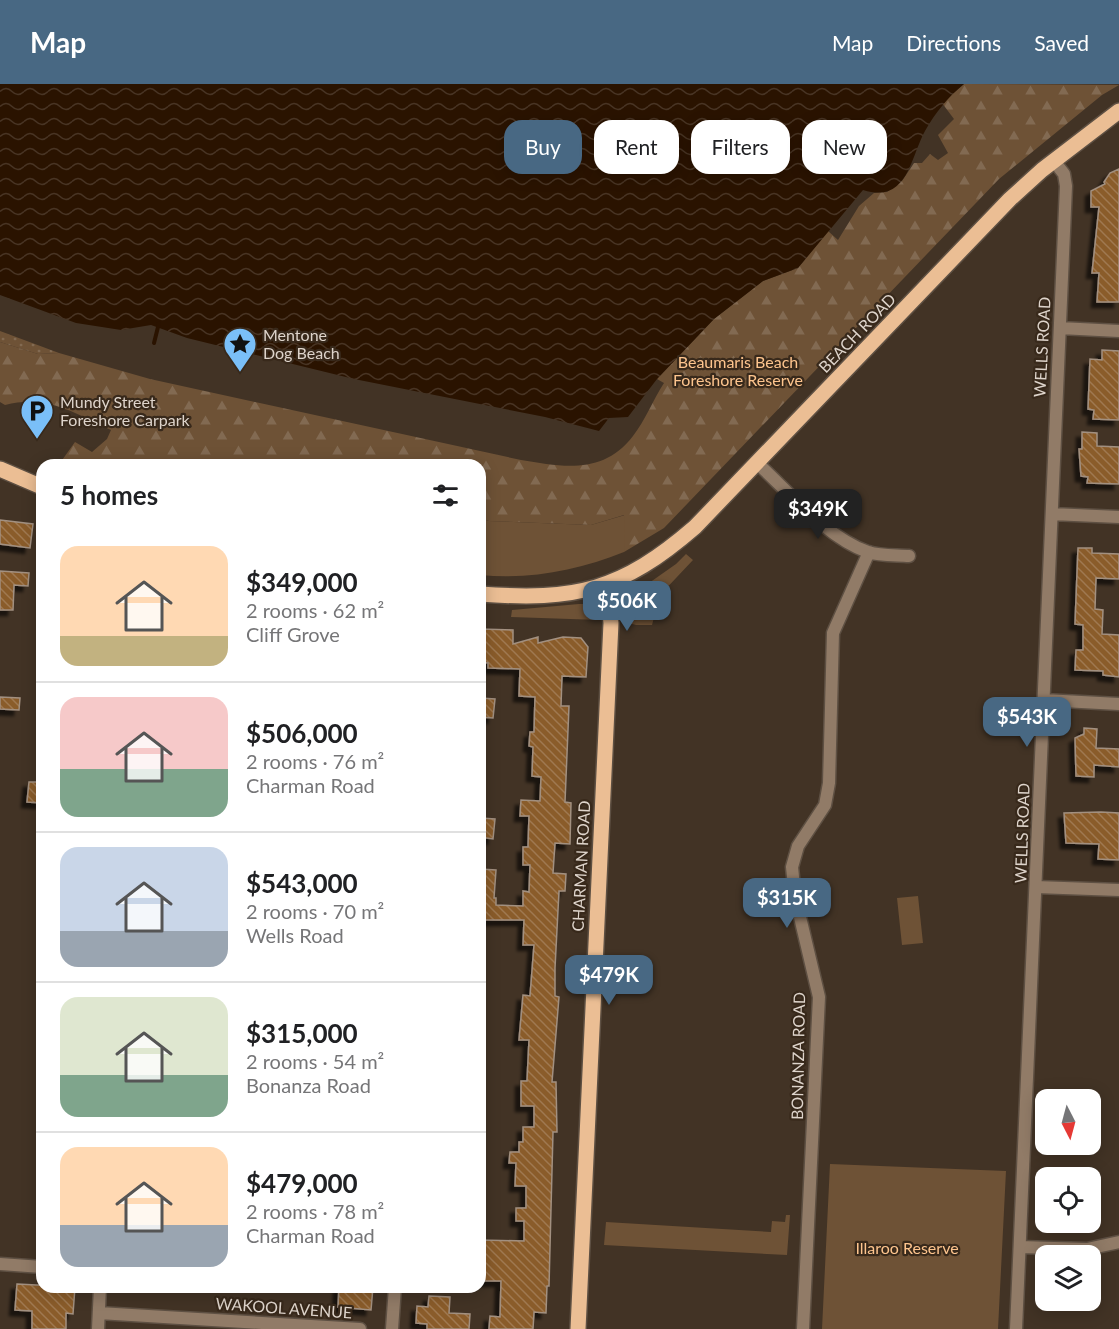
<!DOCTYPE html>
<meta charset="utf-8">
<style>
:root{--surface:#fff;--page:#f6f6f6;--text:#202124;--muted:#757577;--line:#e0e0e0;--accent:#486883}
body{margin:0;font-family:Lato,sans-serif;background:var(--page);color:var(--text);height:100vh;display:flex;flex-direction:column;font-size:22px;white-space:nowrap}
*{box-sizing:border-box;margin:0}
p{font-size:20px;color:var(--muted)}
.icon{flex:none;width:33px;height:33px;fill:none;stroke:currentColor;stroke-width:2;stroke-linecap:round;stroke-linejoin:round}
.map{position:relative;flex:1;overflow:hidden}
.panel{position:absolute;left:36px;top:375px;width:450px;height:834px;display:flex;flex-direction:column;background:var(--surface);border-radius:18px;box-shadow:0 3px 15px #0003}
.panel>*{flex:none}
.hud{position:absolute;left:504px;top:36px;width:525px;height:54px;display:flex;gap:12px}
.needle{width:39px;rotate:174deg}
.buttons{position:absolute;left:1035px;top:1005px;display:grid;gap:12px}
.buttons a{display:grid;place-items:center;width:66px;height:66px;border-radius:12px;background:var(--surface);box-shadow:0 3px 15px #0003;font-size:30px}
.price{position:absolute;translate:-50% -51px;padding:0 14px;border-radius:12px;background:var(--accent);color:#fff;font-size:20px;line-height:39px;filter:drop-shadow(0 2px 3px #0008)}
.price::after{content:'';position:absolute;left:50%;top:36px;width:18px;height:14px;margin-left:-9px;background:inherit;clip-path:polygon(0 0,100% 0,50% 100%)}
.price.on{background:#222;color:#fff}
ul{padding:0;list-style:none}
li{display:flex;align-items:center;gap:18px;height:150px;padding:0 24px}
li+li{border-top:2px solid var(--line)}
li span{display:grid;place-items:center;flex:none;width:168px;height:120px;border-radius:18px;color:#555}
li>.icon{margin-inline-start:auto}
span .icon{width:72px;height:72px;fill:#fffc;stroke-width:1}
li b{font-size:26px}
h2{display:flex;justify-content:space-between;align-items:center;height:72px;padding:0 24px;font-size:26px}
.pill{padding:0 21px;border-radius:18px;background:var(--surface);box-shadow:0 3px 15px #0003;font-size:21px;line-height:54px}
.pill.on{background:var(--accent);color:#fff}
header{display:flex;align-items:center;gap:36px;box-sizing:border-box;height:84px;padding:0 30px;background:var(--accent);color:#fff}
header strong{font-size:28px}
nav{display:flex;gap:33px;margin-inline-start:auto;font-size:21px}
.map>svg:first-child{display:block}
.grass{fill:url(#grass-dots)}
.forest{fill:url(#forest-firs)}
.green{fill:#6e5236}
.water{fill:url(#water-waves)}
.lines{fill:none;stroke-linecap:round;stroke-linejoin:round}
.stream{stroke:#2a1300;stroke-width:4}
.building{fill:url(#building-back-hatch);stroke:#a29080;stroke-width:1.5;filter:url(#shadow)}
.minor-casing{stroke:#5e5043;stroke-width:15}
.major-casing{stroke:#5e5043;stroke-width:18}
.minor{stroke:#917b67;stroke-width:12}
.major{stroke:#ebbe94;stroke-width:15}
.labels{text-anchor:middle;stroke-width:4.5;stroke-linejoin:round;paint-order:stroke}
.street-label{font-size:16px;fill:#ded4cb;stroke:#38291b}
.poi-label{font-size:16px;fill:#ded4cb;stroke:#38291b;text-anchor:start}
.park-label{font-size:16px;fill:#fec58e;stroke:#38291b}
</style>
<header>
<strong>Map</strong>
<nav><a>Map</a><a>Directions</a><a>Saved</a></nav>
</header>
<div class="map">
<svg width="1119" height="1245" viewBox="0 0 1119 1245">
<defs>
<pattern id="grass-dots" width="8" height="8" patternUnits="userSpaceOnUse" patternTransform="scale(1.5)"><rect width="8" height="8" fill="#6e5236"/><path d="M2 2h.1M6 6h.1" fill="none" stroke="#826a52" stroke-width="1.8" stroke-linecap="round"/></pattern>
<pattern id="forest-firs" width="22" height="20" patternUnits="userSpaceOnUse" patternTransform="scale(1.5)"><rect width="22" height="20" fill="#6e5236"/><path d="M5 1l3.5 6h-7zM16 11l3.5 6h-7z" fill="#826a52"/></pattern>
<pattern id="water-waves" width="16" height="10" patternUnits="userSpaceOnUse" patternTransform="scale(1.5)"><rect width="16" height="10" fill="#2a1300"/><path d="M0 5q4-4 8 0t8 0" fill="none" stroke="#483424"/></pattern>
<pattern id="building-back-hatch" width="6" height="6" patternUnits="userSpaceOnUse" patternTransform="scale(1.5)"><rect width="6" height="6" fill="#8a5b29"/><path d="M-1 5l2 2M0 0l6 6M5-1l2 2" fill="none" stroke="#9f7951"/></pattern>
<filter id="shadow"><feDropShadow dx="-5.5" dy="5.5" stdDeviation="1.5" flood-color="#0009"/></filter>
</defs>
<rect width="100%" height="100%" fill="#423325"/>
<path class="grass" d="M 0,247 L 59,269 L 38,270 L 0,258 Z"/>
<path class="forest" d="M 964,0 L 1119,1 L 1102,11 L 999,95 L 664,444 L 624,468 L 624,431 L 591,441 L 489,437 L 480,434 L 480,381 L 62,381 L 60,379 L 75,358 L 92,368 L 107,355 L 111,346 C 75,329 46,310 5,321 L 0,318 L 0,258 L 38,270 L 59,269 L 150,295 L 521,376 C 563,383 603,391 633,352 C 645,337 653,316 664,299 L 657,295 L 714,235 L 763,197 L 798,184 L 828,147 L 838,156 L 859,122 L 874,109 L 887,108 L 902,97 L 914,79 L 922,79 L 930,70 L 938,76 L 948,69 L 938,51 L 954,35 L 942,19 Z"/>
<path class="green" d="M 625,431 L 624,468 C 579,486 530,496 480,491 L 480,434 L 489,437 L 591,441 Z
M 686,470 L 693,476 L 660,511 L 652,541 L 636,541 L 621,537 L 639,506 L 676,480 Z
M 579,520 L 592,520 L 600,536 L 511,533 L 512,526 Z
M 918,812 L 923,859 L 902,861 L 897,814 Z
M 830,1080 L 1006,1087 L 998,1245 L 822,1245 Z
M 786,1131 L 790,1131 L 787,1171 L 604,1161 L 606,1138 L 771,1148 L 772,1137 L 785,1138 Z"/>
<path class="water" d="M 0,0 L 964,0 C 947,14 936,28 925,47 C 910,74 908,120 863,106 L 798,184 L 763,197 L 714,235 L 657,295 L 628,333 L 609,334 L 599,347 L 545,333 L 354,295 L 187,254 L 151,241 L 121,246 L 76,239 L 0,211 Z"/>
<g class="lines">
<path class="stream" d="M 154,259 L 159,239"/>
</g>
<path class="building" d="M 1119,85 L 1119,218 L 1097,218 L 1099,189 L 1092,189 L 1099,123 L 1091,123 L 1091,107 L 1105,100 L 1104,98 L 1110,89 Z
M 1102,266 L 1119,267 L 1119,336 L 1093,335 L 1094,326 L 1088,325 L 1090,275 L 1102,276 Z
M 1082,348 L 1097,349 L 1097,362 L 1119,363 L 1119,400 L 1087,399 L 1088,393 L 1081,392 L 1079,365 L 1082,365 Z
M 0,436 L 33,440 L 30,464 L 0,460 Z
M 1078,464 L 1092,464 L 1092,469 L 1119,470 L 1119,495 L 1096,494 L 1095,525 L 1103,526 L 1102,550 L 1119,551 L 1119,593 L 1103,591 L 1103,587 L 1075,586 L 1076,566 L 1083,566 L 1083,541 L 1075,540 Z
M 0,487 L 29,489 L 28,502 L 14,501 L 13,526 L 0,526 Z
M 480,545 L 513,546 L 513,560 L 538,553 L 538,559 L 563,553 L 581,554 L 588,563 L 586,593 L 562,592 L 561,622 L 569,622 L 565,718 L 571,719 L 570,760 L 555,759 L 553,789 L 566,790 L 565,807 L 559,807 L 555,884 L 555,912 L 559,913 L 552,998 L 556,998 L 557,1048 L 553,1048 L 549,1202 L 547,1202 L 546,1229 L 534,1228 L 533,1245 L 489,1245 L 490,1232 L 500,1233 L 501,1197 L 480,1197 L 480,1156 L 524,1157 L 524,1137 L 516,1137 L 516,1124 L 526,1124 L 526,1102 L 515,1102 L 516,1079 L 509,1079 L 510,1068 L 519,1068 L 519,1058 L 523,1058 L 523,1043 L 534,1043 L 534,1022 L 521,1022 L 521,997 L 527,997 L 529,956 L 519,956 L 523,911 L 530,912 L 534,861 L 523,861 L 524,836 L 480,836 L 480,785 L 496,786 L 494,814 L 496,814 L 496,821 L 523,822 L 523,807 L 529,808 L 530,781 L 523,781 L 523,763 L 528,763 L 529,732 L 520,732 L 521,716 L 540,717 L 541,693 L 532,692 L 533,663 L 529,662 L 530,648 L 534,648 L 535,613 L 519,612 L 520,585 L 488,584 L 488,579 L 480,578 Z
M 0,613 L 20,614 L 19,626 L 0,625 Z
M 480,614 L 495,615 L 493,634 L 480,633 Z
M 1084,644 L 1097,645 L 1096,664 L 1119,665 L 1119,683 L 1094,681 L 1094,693 L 1076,692 L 1075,654 L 1084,650 Z
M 29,698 L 42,698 L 42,719 L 27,718 Z
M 1101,728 L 1119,729 L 1119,776 L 1098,775 L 1099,760 L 1066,759 L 1064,729 Z
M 480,734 L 495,735 L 493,755 L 480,753 Z
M 17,1200 L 75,1203 L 73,1230 L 66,1229 L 66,1245 L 32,1245 L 32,1227 L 15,1226 Z
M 339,1203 L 373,1203 L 371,1226 L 338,1223 Z
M 429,1212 L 450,1213 L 449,1229 L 470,1230 L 469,1245 L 427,1245 L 427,1240 L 416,1239 L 417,1222 L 428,1223 Z"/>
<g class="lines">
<g class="minor-casing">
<path id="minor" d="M 1060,244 L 1119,247
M 756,378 C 788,407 827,454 868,468 C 880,472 896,471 909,472
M 1052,430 L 1119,433
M 1044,616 L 1119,620
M 1036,803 L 1119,806
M 1020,1163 L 1087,1165 L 1119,1158
M 0,1180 L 42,1183
M 99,1229 L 360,1245
M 98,1245 L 100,1203
M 392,1245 L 395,1203
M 803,1245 L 819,913 L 795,812 L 792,783 L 798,762 L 825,721 L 829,699 L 833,549 L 869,468
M 1016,1245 L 1066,102 L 1064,90 L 1054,77"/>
</g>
<g class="major-casing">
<path id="major" d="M 0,385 L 42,403
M 480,510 C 576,517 621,507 695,443 L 1010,115 L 1042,86 L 1119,27
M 578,1245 L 611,539 L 607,500"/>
</g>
<use href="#minor" class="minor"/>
<use href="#major" class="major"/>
</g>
<defs>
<g id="sight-pin" transform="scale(1.725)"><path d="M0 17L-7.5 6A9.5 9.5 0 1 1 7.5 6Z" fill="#7abff8" stroke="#38291b"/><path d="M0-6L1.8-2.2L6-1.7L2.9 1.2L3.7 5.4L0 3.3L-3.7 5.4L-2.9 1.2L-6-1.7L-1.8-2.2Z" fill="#111"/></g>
<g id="parking-pin" transform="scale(1.725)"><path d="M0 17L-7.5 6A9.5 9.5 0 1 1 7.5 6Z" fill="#7abff8" stroke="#38291b"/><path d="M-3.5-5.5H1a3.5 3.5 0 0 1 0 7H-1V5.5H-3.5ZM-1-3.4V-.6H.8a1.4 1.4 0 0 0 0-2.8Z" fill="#111"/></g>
</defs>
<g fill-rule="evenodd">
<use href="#sight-pin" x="240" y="260"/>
<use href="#parking-pin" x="37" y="327"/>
</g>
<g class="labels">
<g class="street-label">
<text transform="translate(857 249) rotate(-46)" y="6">BEACH ROAD</text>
<text transform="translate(1042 263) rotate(-87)" y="6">WELLS ROAD</text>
<text transform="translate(1022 749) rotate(-88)" y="6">WELLS ROAD</text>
<text transform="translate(581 782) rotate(-87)" y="6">CHARMAN ROAD</text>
<text transform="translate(798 972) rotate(-89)" y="6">BONANZA ROAD</text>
<text transform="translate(284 1224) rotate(4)" y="6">WAKOOL AVENUE</text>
</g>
<g class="poi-label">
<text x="263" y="257">Mentone<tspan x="263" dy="18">Dog Beach</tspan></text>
<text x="60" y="324">Mundy Street<tspan x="60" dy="18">Foreshore Carpark</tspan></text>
</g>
<g class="park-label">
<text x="738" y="284">Beaumaris Beach<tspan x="738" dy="18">Foreshore Reserve</tspan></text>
<text x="907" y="1170">Illaroo Reserve</text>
</g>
</g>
</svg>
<div class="buttons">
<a><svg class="needle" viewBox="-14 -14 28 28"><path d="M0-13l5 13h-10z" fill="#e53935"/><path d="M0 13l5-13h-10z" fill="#757577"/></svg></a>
<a><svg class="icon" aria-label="locate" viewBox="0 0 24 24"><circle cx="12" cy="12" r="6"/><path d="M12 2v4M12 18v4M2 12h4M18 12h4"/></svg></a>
<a><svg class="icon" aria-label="layers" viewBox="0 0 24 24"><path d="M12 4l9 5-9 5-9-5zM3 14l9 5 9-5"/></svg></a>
</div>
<b class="price on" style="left:818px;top:456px">$349K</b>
<b class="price" style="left:627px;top:548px">$506K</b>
<b class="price" style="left:1027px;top:664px">$543K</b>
<b class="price" style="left:787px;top:845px">$315K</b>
<b class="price" style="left:609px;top:922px">$479K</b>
<div class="hud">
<a class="pill on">Buy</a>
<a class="pill">Rent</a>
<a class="pill">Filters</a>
<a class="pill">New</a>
</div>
<section class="panel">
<h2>5 homes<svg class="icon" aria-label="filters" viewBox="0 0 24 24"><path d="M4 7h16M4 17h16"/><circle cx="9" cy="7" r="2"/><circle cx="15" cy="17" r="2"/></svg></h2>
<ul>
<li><span style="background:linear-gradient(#ffd9b3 75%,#c2b280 0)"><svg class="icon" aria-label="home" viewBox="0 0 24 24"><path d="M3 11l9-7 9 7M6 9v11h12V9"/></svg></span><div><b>$349,000</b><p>2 rooms · 62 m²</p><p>Cliff Grove</p></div></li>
<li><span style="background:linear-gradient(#f6c9c9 60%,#7fa58c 0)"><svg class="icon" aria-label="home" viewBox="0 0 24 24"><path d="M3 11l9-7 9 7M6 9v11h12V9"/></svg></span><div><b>$506,000</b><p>2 rooms · 76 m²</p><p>Charman Road</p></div></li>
<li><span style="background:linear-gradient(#c9d6e8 70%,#9aa5b1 0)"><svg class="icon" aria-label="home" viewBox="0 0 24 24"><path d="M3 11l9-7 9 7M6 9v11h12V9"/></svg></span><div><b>$543,000</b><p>2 rooms · 70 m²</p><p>Wells Road</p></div></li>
<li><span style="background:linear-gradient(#dfe7d0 65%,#7fa58c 0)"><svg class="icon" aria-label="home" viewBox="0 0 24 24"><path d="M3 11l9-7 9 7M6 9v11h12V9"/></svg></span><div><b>$315,000</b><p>2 rooms · 54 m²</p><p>Bonanza Road</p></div></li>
<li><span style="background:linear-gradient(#ffd9b3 65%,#9aa5b1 0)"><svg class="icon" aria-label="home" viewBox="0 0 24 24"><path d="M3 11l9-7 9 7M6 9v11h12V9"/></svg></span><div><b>$479,000</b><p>2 rooms · 78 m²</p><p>Charman Road</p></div></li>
</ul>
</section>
</div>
